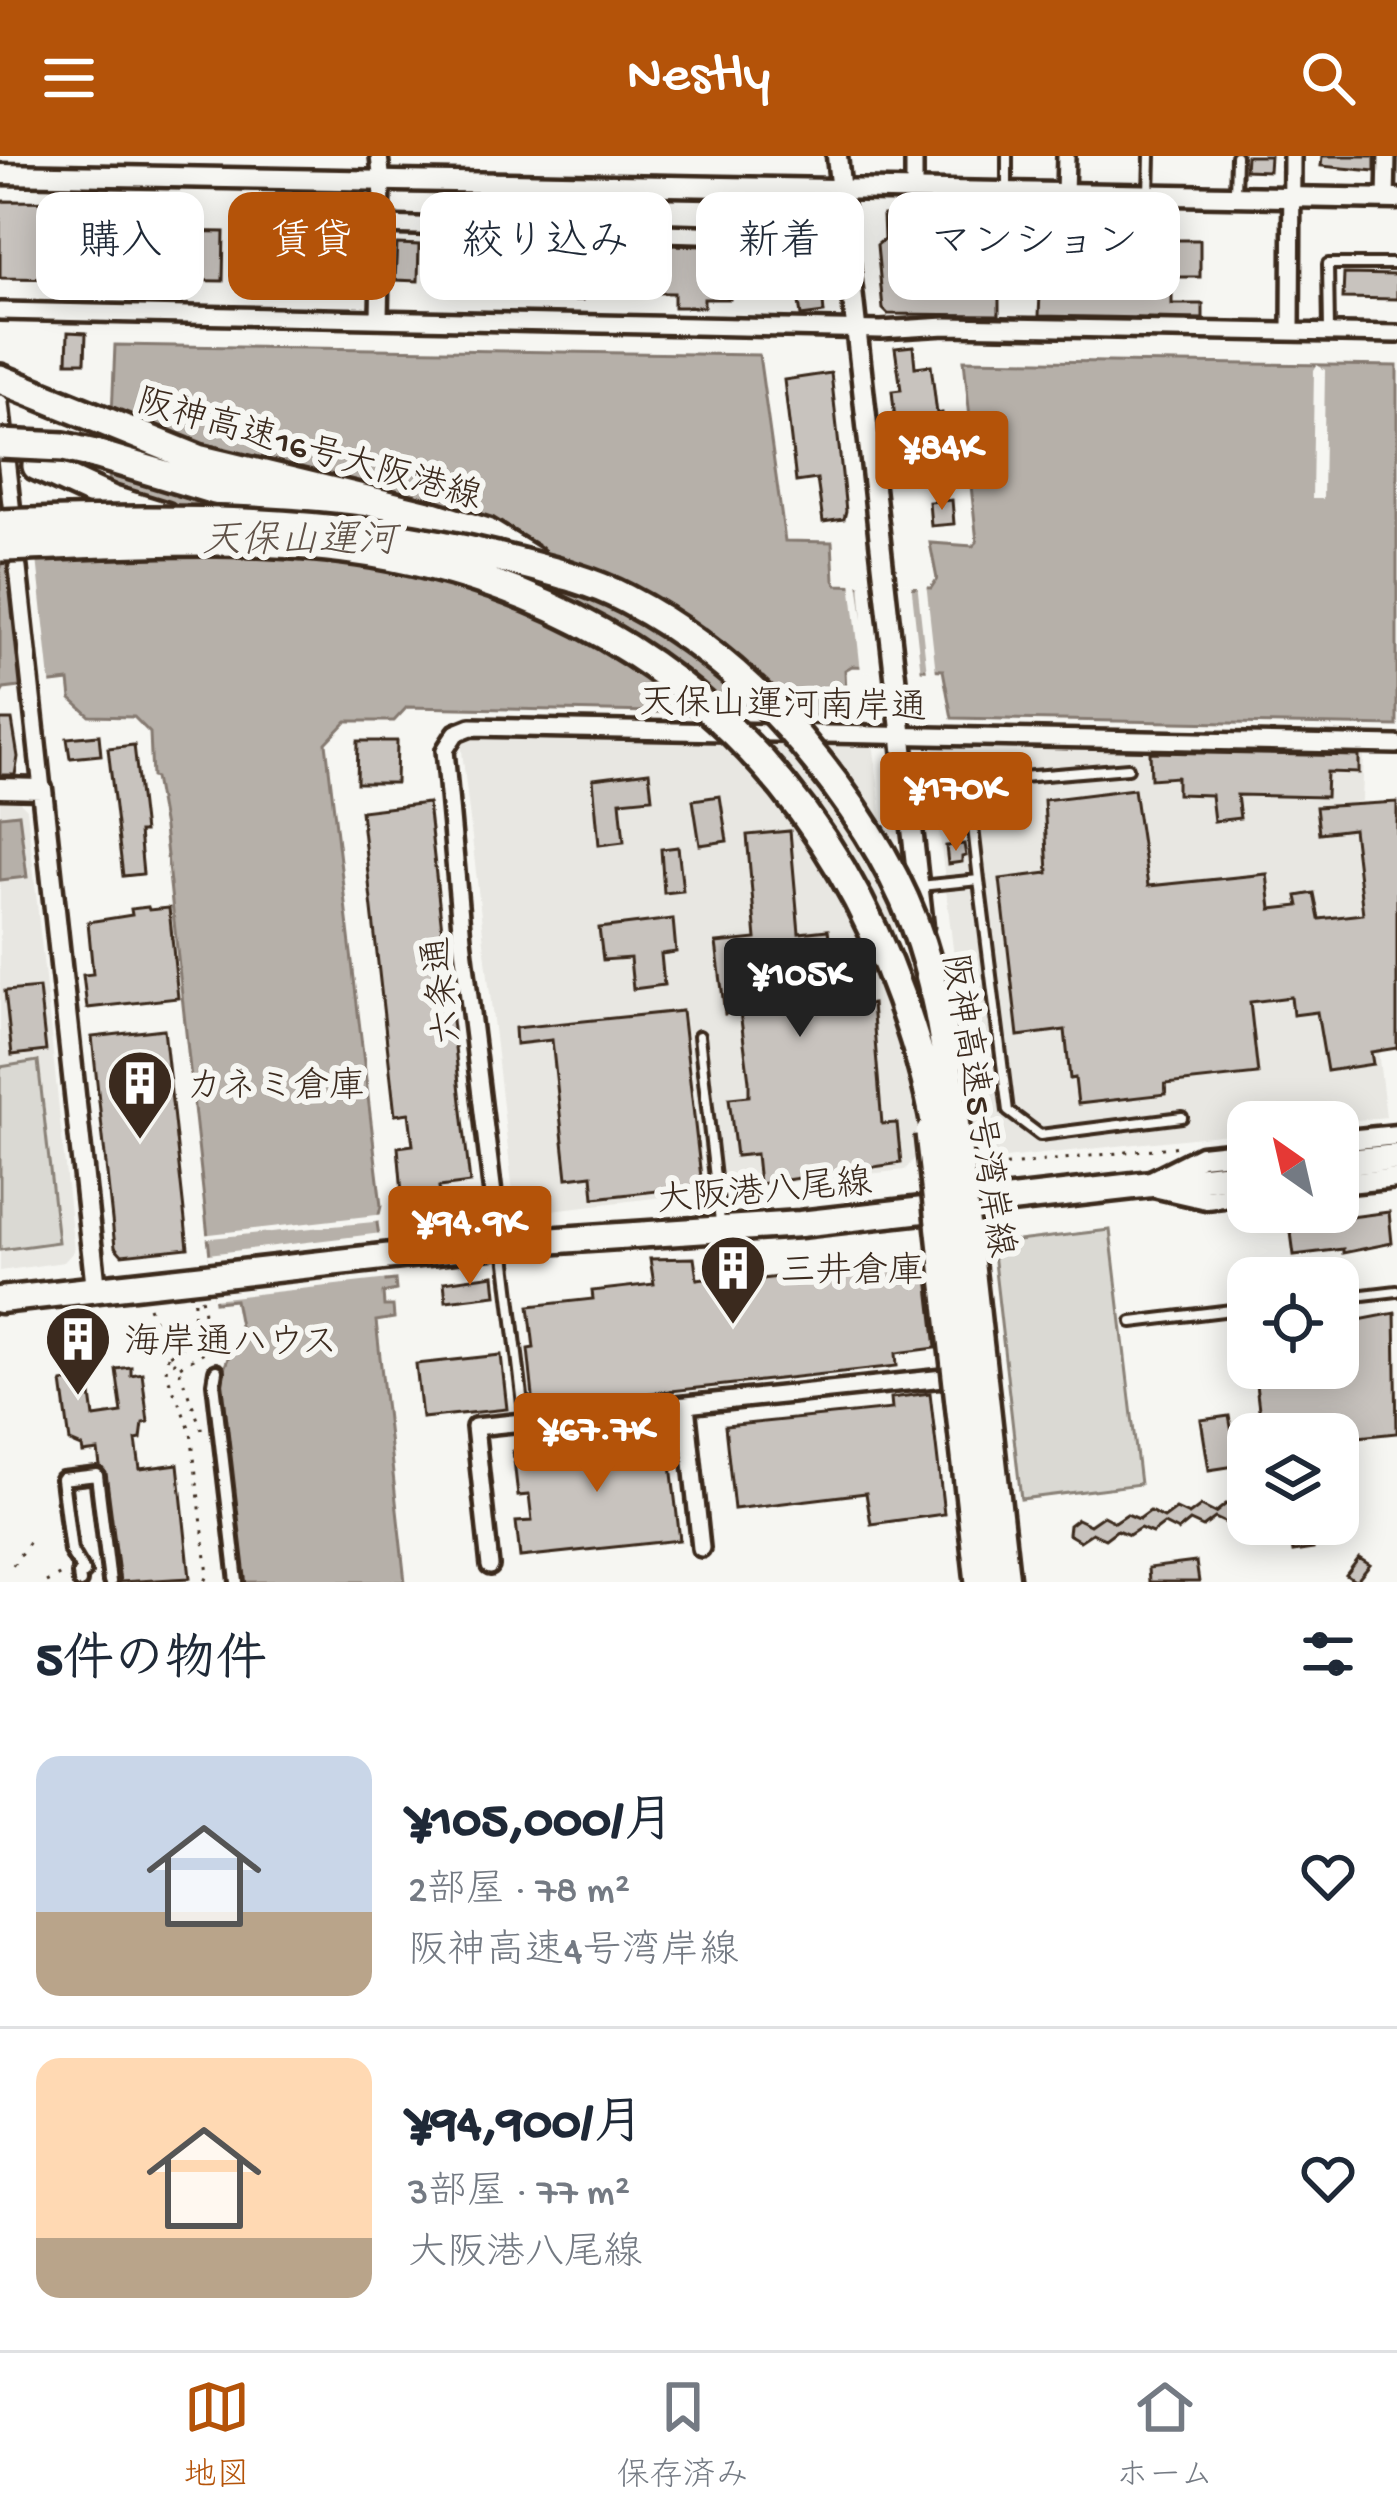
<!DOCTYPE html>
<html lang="ja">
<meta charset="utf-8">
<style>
:root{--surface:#fff;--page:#f2f2f3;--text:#1f2937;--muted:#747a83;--line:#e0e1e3;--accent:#b45309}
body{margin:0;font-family:"Gochi Hand","Klee One",sans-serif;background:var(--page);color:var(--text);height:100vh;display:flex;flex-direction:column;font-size:45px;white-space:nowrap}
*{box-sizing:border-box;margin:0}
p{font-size:39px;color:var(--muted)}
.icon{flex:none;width:66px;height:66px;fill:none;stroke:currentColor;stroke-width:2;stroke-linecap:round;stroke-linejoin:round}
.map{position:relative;height:1426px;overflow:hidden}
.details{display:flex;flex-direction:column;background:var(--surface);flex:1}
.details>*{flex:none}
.guide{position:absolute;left:36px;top:36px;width:1326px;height:108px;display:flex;gap:24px}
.needle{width:78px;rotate:326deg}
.buttons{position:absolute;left:1227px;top:945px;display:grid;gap:24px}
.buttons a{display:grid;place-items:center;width:132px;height:132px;border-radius:24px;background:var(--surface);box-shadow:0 6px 30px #0003;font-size:60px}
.price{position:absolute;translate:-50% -102px;padding:0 27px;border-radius:12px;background:var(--accent);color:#fff;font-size:39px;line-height:78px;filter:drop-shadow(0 3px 6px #0008)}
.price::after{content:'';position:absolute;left:50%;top:72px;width:36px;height:27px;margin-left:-18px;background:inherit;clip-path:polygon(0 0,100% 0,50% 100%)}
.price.selected{background:#222;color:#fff}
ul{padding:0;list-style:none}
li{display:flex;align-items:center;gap:36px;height:300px;padding:0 36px}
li+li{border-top:3px solid var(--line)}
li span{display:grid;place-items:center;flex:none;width:336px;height:240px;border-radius:24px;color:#555}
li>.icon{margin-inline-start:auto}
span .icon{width:144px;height:144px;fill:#fffc;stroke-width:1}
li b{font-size:51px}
h2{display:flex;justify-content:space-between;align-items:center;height:144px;padding:0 36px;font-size:51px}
.tag{padding:0 42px;border-radius:24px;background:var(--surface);box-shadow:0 6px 30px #0003;font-size:42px;line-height:108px}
.tag.selected{background:var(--accent);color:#fff}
header{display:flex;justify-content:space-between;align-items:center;height:156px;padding:0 36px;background:var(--accent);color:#fff;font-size:54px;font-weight:600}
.tabs{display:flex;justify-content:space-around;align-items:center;height:168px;border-top:3px solid var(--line);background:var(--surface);font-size:33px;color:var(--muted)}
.tabs a{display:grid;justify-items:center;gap:6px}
.tabs .selected{color:var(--accent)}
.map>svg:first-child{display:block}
.built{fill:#e8e7e2}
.green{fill:#dad9d3;stroke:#8a8278;stroke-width:3}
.water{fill:#b6b0a9;stroke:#857a71;stroke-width:3}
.pier{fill:#f6f6f2}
.building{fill:#c8c3be;stroke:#3b2a1e;stroke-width:3}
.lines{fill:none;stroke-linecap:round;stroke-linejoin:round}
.service-casing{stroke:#3b2a1e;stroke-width:16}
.pedestrian-casing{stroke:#3b2a1e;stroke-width:20}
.minor-casing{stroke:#3b2a1e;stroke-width:24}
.tertiary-casing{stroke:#3b2a1e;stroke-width:27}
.primary-casing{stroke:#3b2a1e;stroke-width:33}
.motorway-casing{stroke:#3b2a1e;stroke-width:36}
.path{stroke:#3b2a1e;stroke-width:3;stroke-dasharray:3 9;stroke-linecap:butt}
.service{stroke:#f6f6f2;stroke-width:8}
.pedestrian{stroke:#f6f6f2;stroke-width:10}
.minor{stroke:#f6f6f2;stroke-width:15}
.tertiary{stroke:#f6f6f2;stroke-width:18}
.primary{stroke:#f6f6f2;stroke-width:24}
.motorway{stroke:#f6f6f2;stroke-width:27}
.motorway-bridge-casing{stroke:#3b2a1e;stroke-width:36;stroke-linecap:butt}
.motorway-bridge{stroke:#f6f6f2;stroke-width:27}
.labels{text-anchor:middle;stroke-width:12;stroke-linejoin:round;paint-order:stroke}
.street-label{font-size:36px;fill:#3b2a1e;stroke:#f6f6f2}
.poi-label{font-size:36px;fill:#3b2a1e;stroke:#f6f6f2;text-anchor:start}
.water-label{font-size:39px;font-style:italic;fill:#605248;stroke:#f6f6f2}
</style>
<header><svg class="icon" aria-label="menu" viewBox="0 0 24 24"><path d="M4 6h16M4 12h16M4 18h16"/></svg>Nestly<svg class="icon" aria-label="search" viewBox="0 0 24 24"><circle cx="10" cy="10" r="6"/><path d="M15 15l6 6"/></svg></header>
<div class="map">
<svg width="1397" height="1426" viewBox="0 0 1397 1426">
<rect width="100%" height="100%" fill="#f6f6f2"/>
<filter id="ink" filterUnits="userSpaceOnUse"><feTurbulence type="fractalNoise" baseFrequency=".00833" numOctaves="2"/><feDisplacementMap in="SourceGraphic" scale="24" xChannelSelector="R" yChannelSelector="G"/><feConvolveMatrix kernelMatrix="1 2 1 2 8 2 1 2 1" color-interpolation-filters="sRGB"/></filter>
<g filter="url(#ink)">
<path class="built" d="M 470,578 L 867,585 L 874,593 L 920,996 L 905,1014 L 708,1035 L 684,850 L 706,1036 L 525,1057 L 514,1046 L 461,586 Z
M 940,588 L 1364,597 L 1362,645 L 1348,648 L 1386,961 L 1338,966 L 1248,966 L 1248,976 L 995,1003 L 976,990 L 930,596 Z
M 0,646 L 20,646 L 27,653 L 74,1095 L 64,1106 L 0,1115 Z"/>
<path class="green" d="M 38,905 L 58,1086 L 0,1094 L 0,911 Z
M 1110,1074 L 1140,1328 L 1021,1343 L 992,1088 Z"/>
<path class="water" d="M 115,189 L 759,199 L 785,385 L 832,386 L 834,424 L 837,429 L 931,432 L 937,423 L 930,387 L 973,390 L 977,386 L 966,282 L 972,281 L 964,204 L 1397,210 L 1397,570 L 952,562 L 943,514 L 852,510 L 845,514 L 847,560 L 407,551 L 394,565 L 347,565 L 326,587 L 381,1050 L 377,1067 L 386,1125 L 395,1124 L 396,1134 L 383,1137 L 384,1150 L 393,1150 L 394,1162 L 376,1165 L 405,1426 L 244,1426 L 221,1221 L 240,1170 L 235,1144 L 215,1146 L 164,672 L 155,622 L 152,621 L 150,577 L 134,561 L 90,560 L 71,543 L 69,525 L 4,533 L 0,539 L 0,410 L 5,404 L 107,377 Z
M 19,658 L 27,721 L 0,724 L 0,660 Z"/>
<path class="pier" d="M 1317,209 L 1325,214 L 1323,343 L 1312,343 L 1314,214 Z
M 34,374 L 51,534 L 24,537 L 24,377 Z
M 851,425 L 858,425 L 863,464 L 860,425 L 911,426 L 921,517 L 861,516 Z
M 917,426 L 926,426 L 936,517 L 927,517 Z
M 385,1058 L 384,1065 L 201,1083 L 201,1079 Z
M 382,1077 L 389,1123 L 213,1143 L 208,1098 Z"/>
<path class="building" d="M 1246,0 L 1270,0 L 1269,15 L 1245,14 Z
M 1322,0 L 1375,0 L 1375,15 L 1321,10 Z
M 0,45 L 107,46 L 107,74 L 224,76 L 223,125 L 0,122 Z
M 741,59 L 781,60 L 781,68 L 741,67 Z
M 883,59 L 1118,66 L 1118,93 L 1170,93 L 1170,84 L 1200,84 L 1200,121 L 1172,121 L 1172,148 L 1203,148 L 1203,163 L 1039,160 L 1040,138 L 999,136 L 999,159 L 888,158 L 883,153 L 877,89 L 884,83 Z
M 453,83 L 780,92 L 780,97 L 818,92 L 824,157 L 801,160 L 798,139 L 730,139 L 730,143 L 704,143 L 704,151 L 674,151 L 674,137 L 582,136 L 582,144 L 568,144 L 568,135 L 447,133 L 449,85 Z
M 397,88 L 419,89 L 418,125 L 395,124 Z
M 1344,118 L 1397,119 L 1397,143 L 1343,142 Z
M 68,176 L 86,177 L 85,206 L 67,206 Z
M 913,190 L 915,211 L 931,209 L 937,258 L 942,257 L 944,276 L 897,282 L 892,235 L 901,234 L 895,192 Z
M 831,217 L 846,355 L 844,363 L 823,366 L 817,323 L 796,326 L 784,224 Z
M 952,344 L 954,368 L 931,370 L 929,346 Z
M 0,564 L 12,564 L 18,601 L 15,619 L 0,619 Z
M 99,579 L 101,599 L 70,602 L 67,582 Z
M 358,585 L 397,585 L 396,627 L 357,627 Z
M 134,589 L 144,676 L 139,676 L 143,718 L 123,720 L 108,592 Z
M 1150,596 L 1359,600 L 1359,617 L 1327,616 L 1326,641 L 1237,639 L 1240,662 L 1214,665 L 1211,639 L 1177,638 L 1177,621 L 1151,623 Z
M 649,616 L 652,642 L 620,645 L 624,686 L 599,689 L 593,623 Z
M 1134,633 L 1148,730 L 1267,718 L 1271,753 L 1299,750 L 1297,740 L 1314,737 L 1319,763 L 1363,758 L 1353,673 L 1319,677 L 1316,651 L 1397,646 L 1397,892 L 1371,896 L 1373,908 L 1327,915 L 1317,856 L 1293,859 L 1291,841 L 1250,846 L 1258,918 L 1165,928 L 1166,938 L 1078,948 L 1075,922 L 1070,923 L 1065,874 L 1018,880 L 1000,723 L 1048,717 L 1044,644 Z
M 720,640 L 727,685 L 700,689 L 693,644 Z
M 428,647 L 470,1027 L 439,1031 L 442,1055 L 404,1060 L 398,991 L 413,989 L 409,957 L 395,959 L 361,655 Z
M 790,675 L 799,777 L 828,774 L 836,838 L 859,836 L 860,850 L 872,848 L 882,968 L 897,967 L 901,1007 L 759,1028 L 756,998 L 736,1000 L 729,942 L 749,940 L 749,925 L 740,856 L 725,858 L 716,787 L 756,783 L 747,679 Z
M 964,688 L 966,700 L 962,701 L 962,706 L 948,708 L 946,690 Z
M 678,691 L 683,735 L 664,737 L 661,693 Z
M 148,751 L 149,754 L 169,752 L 178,842 L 87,852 L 83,819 L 93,818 L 88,766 L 132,759 L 131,753 Z
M 673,763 L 676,796 L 661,798 L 664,829 L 633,833 L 630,802 L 603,804 L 599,772 Z
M 39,832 L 46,895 L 12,899 L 5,835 Z
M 682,855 L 702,1030 L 594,1042 L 592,1019 L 567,1022 L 552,884 L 516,888 L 515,872 Z
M 164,873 L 188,1092 L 122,1099 L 115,1091 L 92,881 Z
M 1389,1056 L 1392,1087 L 1343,1097 L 1343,1093 L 1294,1099 L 1290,1069 Z
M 694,1102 L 697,1123 L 760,1115 L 761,1123 L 926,1104 L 936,1192 L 896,1197 L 897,1210 L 534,1250 L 528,1193 L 534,1192 L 529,1150 L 593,1143 L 592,1135 L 654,1128 L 650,1103 Z
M 494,1119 L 496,1139 L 446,1145 L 444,1126 Z
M 1395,1157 L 1397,1277 L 1338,1283 L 1338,1278 L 1262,1278 L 1254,1212 L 1338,1212 L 1338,1168 Z
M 501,1199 L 507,1253 L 422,1262 L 416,1208 Z
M 131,1211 L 131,1219 L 142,1217 L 148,1266 L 143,1267 L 141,1283 L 136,1284 L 140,1313 L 178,1308 L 190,1422 L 120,1426 L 106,1317 L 100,1310 L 98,1295 L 83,1297 L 82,1291 L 70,1286 L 62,1226 L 75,1224 L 75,1217 L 88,1216 L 94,1261 L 122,1257 L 116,1213 Z
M 930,1237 L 944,1358 L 871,1368 L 866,1337 L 734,1353 L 725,1270 L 892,1253 L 891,1242 Z
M 1229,1260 L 1232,1276 L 1248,1274 L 1248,1308 L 1209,1314 L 1201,1264 Z
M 667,1276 L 680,1384 L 520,1401 L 516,1366 L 532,1365 L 529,1339 L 518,1340 L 513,1295 Z
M 1226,1348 L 1234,1351 L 1237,1359 L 1228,1368 L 1215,1362 L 1203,1371 L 1190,1365 L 1178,1375 L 1164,1368 L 1152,1377 L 1140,1372 L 1129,1379 L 1117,1374 L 1105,1383 L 1092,1377 L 1080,1385 L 1068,1378 L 1069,1369 L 1077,1363 L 1090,1369 L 1103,1360 L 1115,1366 L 1127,1358 L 1139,1363 L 1150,1355 L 1164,1362 L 1176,1353 L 1189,1359 L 1201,1350 L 1215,1357 Z
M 1309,1371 L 1313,1393 L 1293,1396 L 1289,1374 Z
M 1359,1402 L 1370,1409 L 1356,1426 L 1346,1419 Z
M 1196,1406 L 1199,1426 L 1149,1426 L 1148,1412 Z"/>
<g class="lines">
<g class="service-casing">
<path id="service" d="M 1007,34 L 1007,0
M 1149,38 L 1150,0
M 1235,39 L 1236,0
M 1329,176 L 1328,108 L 1397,108
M 979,724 L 970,645 L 996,640 L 1010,622 L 1128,612
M 920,730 L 979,724 L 1008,955 L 1040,979 L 1182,961
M 699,880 L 720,1066
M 504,1090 L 525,1265
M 1338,1142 L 1397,1135
M 1132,1166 L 1248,1152"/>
</g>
<g class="pedestrian-casing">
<path id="pedestrian" d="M 216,1215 L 214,1227 L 237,1426
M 80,1426 L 79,1418 L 84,1417 L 71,1395 L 62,1323 L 97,1319 L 110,1426"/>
</g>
<g class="minor-casing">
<path id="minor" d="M 914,35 L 914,0
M 1065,38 L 1066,0
M 1386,43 L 1387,0
M 381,69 L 806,81 L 845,76
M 0,155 L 881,174 L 946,170 L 1397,178
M 379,161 L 382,26 L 379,0
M 1291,176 L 1292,0
M 0,247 L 42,633
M 499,1088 L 462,783 L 445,594 L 456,577 L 471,571 L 1397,589
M 686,1249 L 701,1392
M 490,1410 L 475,1271 L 963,1220"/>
</g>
<g class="tertiary-casing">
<path id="tertiary" d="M 837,0 L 923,771
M 0,18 L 1397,43
M 0,632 L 42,633 L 96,1133
M 1338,985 L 1397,979
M 1153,1024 L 1201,1000 L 1248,995
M 1338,1028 L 1397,1022
M 1158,1032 L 1206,1043 L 1248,1038"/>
</g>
<g class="primary-casing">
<path id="primary" d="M 1338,1007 L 1397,1001
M 0,1144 L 499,1088 L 800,1068 L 1248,1017"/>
</g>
<g class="motorway-casing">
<path id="motorway" d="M 0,223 L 198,303 L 433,360 L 487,377 L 531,404
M 95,298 L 215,334 L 357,367
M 37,310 L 113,345 L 165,361"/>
</g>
<path class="path" d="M 983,1007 L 991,1011 L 1181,990
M 201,1142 C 210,1176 201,1186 168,1199 L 178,1211 L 205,1282
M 194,1145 L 193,1170 L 180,1182 L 164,1189 L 168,1199 L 166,1216 L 191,1276 L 208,1419 L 205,1426
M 149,1151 L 163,1187
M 180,1210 L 204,1196
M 13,1409 L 30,1384
M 46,1426 L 63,1417"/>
<use href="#service" class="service"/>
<use href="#pedestrian" class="pedestrian"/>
<use href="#minor" class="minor"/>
<use href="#tertiary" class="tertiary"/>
<use href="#primary" class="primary"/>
<use href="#motorway" class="motorway"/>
<g class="motorway-bridge-casing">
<path id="motorway-bridge" d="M 0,288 L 64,291 L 95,298
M 0,368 C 166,362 334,361 497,401 C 540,412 586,422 626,443 C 701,482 766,540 818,606 C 861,660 900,721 921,787 C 948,870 953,961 963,1047 C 977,1173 991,1300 1005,1426
M 0,391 C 123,387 250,377 372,397 C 626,440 815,601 901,843 C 918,891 933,941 939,992
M 930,977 L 980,1426"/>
</g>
<use href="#motorway-bridge" class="motorway-bridge"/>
</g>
</g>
<defs>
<g id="building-pin" transform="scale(3.45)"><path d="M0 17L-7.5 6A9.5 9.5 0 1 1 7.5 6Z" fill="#3b2a1e" stroke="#f6f6f2"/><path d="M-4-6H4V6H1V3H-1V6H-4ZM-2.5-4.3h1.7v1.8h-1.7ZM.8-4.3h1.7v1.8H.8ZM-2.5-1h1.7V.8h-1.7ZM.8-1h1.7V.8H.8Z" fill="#fff"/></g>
</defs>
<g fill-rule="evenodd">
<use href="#building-pin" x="140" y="927"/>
<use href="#building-pin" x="733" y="1112"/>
<use href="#building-pin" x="78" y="1183"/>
</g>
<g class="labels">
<g class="street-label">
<text transform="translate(310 290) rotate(16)" y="13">阪神高速16号大阪港線</text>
<text transform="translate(783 546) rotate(1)" y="13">天保山運河南岸通</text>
<text transform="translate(439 835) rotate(-97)" y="13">六条通</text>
<text transform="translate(981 949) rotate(81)" y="13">阪神高速5号湾岸線</text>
<text transform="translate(764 1032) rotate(-5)" y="13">大阪港八尾線</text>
</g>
<g class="poi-label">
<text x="186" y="940">カネミ倉庫</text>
<text x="780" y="1125">三井倉庫</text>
<text x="124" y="1196">海岸通ハウス</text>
</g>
<g class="water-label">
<text x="299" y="395">天保山運河</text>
</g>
</g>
</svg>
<div class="buttons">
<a><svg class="needle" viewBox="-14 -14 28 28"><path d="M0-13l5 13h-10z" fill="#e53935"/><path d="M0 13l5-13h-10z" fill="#747a83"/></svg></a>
<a><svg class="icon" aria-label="locate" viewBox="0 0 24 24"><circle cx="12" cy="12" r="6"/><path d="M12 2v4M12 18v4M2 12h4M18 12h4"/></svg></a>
<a><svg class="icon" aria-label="layers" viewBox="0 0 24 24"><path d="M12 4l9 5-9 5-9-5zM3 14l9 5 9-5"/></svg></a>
</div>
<b class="price" style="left:942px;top:357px">¥84K</b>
<b class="price" style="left:956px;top:698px">¥170K</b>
<b class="price selected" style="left:800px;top:884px">¥105K</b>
<b class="price" style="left:470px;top:1132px">¥94.9K</b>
<b class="price" style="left:597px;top:1339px">¥67.7K</b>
<div class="guide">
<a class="tag">購入</a>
<a class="tag selected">賃貸</a>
<a class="tag">絞り込み</a>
<a class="tag">新着</a>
<a class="tag">マンション</a>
</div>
</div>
<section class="details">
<h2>5件の物件<svg class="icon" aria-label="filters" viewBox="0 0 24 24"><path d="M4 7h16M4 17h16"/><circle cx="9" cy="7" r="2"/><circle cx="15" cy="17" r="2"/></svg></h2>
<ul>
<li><span style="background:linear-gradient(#c9d6e8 65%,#b9a48a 0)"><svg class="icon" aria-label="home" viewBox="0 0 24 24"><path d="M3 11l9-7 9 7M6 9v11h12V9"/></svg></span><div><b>¥105,000/月</b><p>2部屋 · 78 m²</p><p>阪神高速4号湾岸線</p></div><svg class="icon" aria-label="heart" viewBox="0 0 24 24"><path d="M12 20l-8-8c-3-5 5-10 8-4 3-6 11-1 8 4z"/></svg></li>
<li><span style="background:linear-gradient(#ffd9b3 75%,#b9a48a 0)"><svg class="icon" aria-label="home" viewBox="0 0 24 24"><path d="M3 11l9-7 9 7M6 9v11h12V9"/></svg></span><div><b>¥94,900/月</b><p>3部屋 · 77 m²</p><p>大阪港八尾線</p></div><svg class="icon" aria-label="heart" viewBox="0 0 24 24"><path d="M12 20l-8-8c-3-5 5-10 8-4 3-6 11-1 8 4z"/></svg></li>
</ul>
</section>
<nav class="tabs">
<a class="selected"><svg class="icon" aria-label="map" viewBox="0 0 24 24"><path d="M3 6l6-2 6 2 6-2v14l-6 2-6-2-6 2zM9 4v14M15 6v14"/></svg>地図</a>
<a><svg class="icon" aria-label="saved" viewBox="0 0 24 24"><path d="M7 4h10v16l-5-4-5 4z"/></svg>保存済み</a>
<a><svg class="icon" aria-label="home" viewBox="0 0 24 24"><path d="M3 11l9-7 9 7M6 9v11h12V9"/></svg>ホーム</a>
</nav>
